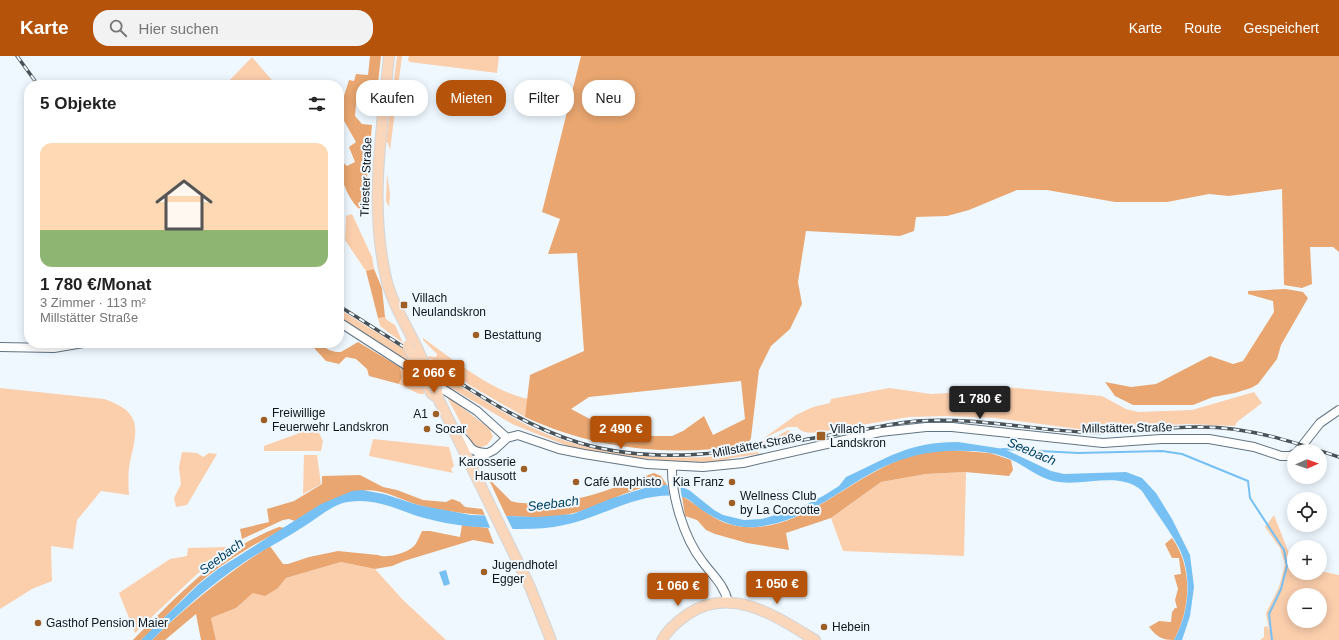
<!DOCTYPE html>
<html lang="de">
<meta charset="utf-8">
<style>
:root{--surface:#fff;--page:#f2f2f2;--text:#222;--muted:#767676;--line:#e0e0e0;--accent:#b45309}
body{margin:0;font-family:Helvetica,sans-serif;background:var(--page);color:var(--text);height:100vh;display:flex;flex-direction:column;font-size:15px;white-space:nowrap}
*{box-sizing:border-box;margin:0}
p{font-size:13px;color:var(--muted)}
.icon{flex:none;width:22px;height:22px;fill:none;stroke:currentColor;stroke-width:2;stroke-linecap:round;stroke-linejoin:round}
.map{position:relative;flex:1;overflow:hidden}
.panel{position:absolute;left:24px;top:24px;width:320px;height:268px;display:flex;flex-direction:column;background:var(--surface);border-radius:16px;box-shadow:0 2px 10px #0003}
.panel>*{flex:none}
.guide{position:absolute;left:356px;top:24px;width:380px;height:36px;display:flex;gap:8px}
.needle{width:26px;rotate:88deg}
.fabs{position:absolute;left:1287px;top:388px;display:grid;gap:8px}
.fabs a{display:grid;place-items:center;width:40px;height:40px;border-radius:50%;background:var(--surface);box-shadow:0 2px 10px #0003;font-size:20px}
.price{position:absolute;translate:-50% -34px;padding:0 9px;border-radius:4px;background:var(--accent);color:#fff;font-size:13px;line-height:26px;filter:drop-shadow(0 1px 2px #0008)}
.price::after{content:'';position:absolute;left:50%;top:24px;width:12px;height:9px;margin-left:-6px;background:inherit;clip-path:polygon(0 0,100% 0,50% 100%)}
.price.active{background:#222;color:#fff}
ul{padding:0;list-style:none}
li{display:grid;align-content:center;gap:8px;height:212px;padding:0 16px}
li+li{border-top:1px solid var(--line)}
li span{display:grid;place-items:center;height:124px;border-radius:12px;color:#555}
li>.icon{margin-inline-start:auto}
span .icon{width:72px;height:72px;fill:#fffc;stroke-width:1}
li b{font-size:17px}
h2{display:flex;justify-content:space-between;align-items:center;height:48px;padding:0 16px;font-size:17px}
.chip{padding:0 14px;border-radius:16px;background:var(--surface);box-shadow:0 2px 10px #0003;font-size:14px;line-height:36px}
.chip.active{background:var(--accent);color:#fff}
header{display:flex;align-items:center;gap:24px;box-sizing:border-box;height:56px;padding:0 20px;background:var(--accent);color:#fff}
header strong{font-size:19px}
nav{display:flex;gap:22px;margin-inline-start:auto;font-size:14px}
.search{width:280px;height:36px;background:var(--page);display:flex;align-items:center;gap:10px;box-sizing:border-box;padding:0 14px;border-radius:16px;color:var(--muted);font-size:15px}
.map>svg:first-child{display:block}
.green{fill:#fbceac;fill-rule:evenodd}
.forest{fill:#e9a670;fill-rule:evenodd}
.water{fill:#76c0f4}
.pier{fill:#eff8ff}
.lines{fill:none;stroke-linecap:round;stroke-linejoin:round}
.stream{stroke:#76c0f4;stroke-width:2}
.minor-casing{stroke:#627584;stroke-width:10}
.major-casing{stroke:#d4d5d6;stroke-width:12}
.minor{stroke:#fff;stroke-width:8}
.major{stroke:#fad6bb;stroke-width:10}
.rail-casing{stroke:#495257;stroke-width:3.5}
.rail{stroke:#eff8ff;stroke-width:2;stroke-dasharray:6;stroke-linecap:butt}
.major-bridge-casing{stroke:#d4d5d6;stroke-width:12;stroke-linecap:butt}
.major-bridge{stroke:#fad6bb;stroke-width:10}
.poi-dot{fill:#9e5f27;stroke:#eff8ff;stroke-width:1.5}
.labels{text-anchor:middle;stroke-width:4;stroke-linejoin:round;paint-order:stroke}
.street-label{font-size:12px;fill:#0e161b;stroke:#eff8ff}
.poi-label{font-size:12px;fill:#0e161b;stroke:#eff8ff;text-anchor:start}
.water-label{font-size:13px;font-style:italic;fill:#003f60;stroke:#eff8ff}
</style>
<header>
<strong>Karte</strong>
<div class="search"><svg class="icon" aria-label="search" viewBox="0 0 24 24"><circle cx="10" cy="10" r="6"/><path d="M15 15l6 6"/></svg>Hier suchen</div>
<nav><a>Karte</a><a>Route</a><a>Gespeichert</a></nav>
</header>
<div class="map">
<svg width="1339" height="584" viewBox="0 0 1339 584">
<rect width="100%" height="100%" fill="#eff8ff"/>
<path class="green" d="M 397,0 L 402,0 L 390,94 L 388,87 L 386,86 Z
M 409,0 L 499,0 L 497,17 L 410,6 L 408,4 Z
M 252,1 L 276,29 L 225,29 Z
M 387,118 L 390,137 L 389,151 L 386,145 Z
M 352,158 L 372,201 L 374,213 L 366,215 L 345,184 L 346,160 Z
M 339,253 L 405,294 L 412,308 L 339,262 Z
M 385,261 L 387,264 L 395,269 L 403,287 L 380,270 L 378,262 Z
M 423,282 C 454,304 491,335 528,343 L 525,361 L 471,330 L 434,304 L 429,303 L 428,300 L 436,301 L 437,298 L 423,284 Z
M 400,311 C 409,317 426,325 424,338 L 419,338 L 399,328 L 402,321 Z
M 435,317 L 438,317 C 466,333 493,351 521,366 C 592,404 680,407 758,396 L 759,398 L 732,402 L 714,407 L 689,407 L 628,401 L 573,392 L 514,369 L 439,325 Z
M 995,330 L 1102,340 L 1126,353 L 1138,356 L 1192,354 L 1254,336 L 1262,347 L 1237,366 L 1235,370 L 1188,368 L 1086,374 L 995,362 L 945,360 L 909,361 L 820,376 C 811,377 803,378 797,371 L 788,371 L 764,382 L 796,359 L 813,351 L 830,347 L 831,343 L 889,332 L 931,338 L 970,336 Z
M 0,332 L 104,343 C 139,355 139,369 131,401 C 128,413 128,426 129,439 L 101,435 L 77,464 L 73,493 L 51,490 L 52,525 L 32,533 L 0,553 Z
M 446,339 L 490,373 L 493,381 L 487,389 L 479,392 L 472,386 L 465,375 Z
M 307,369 L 316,371 L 323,385 L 321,395 L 264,395 L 264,390 L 302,376 Z
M 788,374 L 790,376 L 786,384 L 752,389 L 753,387 L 773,383 Z
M 373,383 L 449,391 L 454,410 L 451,413 L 453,417 L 369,400 Z
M 182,396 L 197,397 L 203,401 L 209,397 L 217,398 L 187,449 L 176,451 L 174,442 L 181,428 L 179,411 Z
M 304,399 L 317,399 L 321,428 L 303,438 Z
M 966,416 L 964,500 L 843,495 L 831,462 L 881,426 L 926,418 Z
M 1274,459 L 1294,510 L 1294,517 L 1320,517 L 1320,515 L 1339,519 L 1339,584 L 1260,584 L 1264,581 L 1264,571 L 1267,570 L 1269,574 L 1266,557 L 1279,531 L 1285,508 L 1280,492 L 1265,471 ZM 1294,539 L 1320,539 L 1320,565 L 1294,565 Z
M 188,492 L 228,491 L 230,493 L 197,518 L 135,577 L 119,537 L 170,503 L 187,500 Z
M 341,506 L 375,513 L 403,544 L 446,584 L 216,584 L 211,562 L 236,552 L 253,537 L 278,532 L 286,522 Z"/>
<path class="forest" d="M 370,0 L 381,0 L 378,27 L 366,31 L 356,48 L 355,60 L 362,68 L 372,69 L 367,122 L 368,156 L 364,157 C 349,147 339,121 339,103 L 347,110 L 355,106 L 349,91 L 356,86 L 343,63 L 339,62 L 339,40 L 344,40 L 349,24 L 354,25 L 356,18 L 368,19 Z
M 581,0 L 1339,0 L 1339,196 L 1333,191 L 1310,191 L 1312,228 L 1302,232 L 1284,229 L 1282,133 L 1229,140 L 1209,138 L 1167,146 L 1115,146 L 1047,134 L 1017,134 L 969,154 L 947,160 L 916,161 L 914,175 L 900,180 L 806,175 L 798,226 L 802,248 L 790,273 L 771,290 L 759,314 L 751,382 L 748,389 C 671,401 596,394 525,361 L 530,319 L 584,295 L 577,197 L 548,198 L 560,163 L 542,156 ZM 741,325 L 745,363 L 713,379 L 704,360 L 683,375 L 672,380 L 652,380 L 609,373 L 571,353 L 589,341 Z
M 374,213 L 382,232 L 385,261 L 378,262 L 366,215 Z
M 1286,233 L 1303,236 L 1308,242 L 1281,289 L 1277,303 L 1258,328 L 1251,332 L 1235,337 L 1213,341 L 1193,349 L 1133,349 L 1115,340 L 1105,326 L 1131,331 L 1156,328 L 1210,300 L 1233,308 L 1243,305 L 1274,256 L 1273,245 L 1248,238 L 1248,235 Z
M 358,286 L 400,311 L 402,321 L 399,328 L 369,320 L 367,313 L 356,303 L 346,301 L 339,308 L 326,305 L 314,292 L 301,287 L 318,287 L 329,294 L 336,296 L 341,296 Z
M 950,394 L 990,397 L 1011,404 L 1013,414 L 1009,420 L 965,416 L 926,418 L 881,426 L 831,462 L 786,477 L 789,494 L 747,487 L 715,478 L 706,474 L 697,464 L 685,460 L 682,440 C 698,449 711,463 729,468 C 785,484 834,436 880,413 C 902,401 925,395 950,394 Z
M 654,417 L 661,420 L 667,429 C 636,427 603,450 574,457 C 552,463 528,461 506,460 L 490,426 L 492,426 L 511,445 C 519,448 528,447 536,447 C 580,447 613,432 654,417 Z
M 360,419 L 383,431 L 397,434 L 423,444 L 446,446 L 452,443 L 460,446 L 465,451 L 482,453 L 485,459 C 462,458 440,454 418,449 C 401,444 380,431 362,435 C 337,439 315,452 295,465 L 289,463 L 283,464 L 242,483 L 240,473 L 269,466 L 267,453 L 294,445 L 322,428 L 322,420 Z
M 462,469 L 488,472 L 494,488 L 473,484 L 404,505 L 392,510 L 375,513 L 341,506 L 286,522 L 278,532 L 265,540 L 253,537 L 236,552 L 211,562 L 216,584 L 201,584 L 196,558 L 165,584 L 152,584 C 188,549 227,517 270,490 L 283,508 L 288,508 L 309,501 L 338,495 L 378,499 C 386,503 407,497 414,490 C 417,487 420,479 422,475 L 430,475 L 460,481 Z
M 279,471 L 286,472 C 255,487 224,506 198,528 C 178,546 161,567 141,584 L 133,584 C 177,541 219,494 279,471 Z
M 1172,482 C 1193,511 1191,553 1174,584 C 1162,584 1157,581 1149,571 L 1159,565 L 1171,566 L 1172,556 L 1175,552 L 1177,552 L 1175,544 L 1178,533 L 1174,519 L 1181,518 L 1179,502 L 1172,502 L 1165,488 Z"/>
<path class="water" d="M 958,386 L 1004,393 L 1051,415 L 1064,418 L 1126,416 L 1142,422 L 1156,437 L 1172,463 L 1190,499 L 1194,531 L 1190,560 L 1182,584 L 1174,584 C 1189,558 1193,520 1179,492 C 1169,473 1154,454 1142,435 C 1121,415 1085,430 1059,426 C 1041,424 1026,410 1010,403 C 996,397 982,395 968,395 C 936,393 907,399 879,413 C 836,435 809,464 757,471 C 737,473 718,465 702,454 C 694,448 688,441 679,440 C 637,436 603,461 564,469 C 537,475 505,473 478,471 C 457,470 434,465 414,459 C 391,450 365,440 340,448 C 327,453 315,464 303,471 C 284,484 262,494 243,507 C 210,529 180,556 152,584 L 141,584 L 199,528 L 218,513 L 321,448 L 352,435 L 362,434 L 384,438 L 418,449 L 471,459 L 537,461 L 573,458 L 610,443 L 648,431 L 665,429 L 682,431 L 689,434 L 714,454 L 723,459 L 744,464 L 762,463 L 799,452 L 823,440 L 839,430 L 846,421 C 888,402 908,386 958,386 Z
M 446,514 L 450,528 L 444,530 L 439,516 Z"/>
<path class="pier" d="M 667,427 L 680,429 L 682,442 L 670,442 Z
M 484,457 L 505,458 L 513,474 L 491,474 Z"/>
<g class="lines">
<path class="stream" d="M 1002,393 L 1078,397 L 1162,395 L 1182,398 L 1248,425 L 1250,442 L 1284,494 L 1287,510 L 1281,533 L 1269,558 L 1272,584"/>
<g class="minor-casing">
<path id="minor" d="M 339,266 L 477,355 L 507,382
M 183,287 L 198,287
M 0,291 L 54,292 L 83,287
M 456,377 C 472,385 464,396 487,397
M 1298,395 L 1320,367 L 1339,354
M 470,406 L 494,394 L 507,382 L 518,379 L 559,393 L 584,398 L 647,408 L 703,411 L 743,407 L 880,376 L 926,371 L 952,371 L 1103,387 L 1161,383 L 1209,383 L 1254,391 L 1281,400 L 1291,400 L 1294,398
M 672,410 C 671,439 684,482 702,505 C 712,519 724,528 728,546"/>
</g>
<g class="major-casing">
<path id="major" d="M 389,0 C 382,74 369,148 386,222 C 392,248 407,270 418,294
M 427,328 L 431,337 L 438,342
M 437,335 L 438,342 L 530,531 L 551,584
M 662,584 C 668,573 678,565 688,558 C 732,529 777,561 815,584"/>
</g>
<use href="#minor" class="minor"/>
<use href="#major" class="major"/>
<g class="rail-casing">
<path id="rail" d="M 17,0 L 38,29
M 339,250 C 373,271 407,293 441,315 C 485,343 530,372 580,387 C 675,415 772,388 866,373 C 883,370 901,366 918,365 C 973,361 1026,373 1081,376 C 1121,379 1161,370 1201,371 C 1249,371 1294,386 1339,401"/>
</g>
<use href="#rail" class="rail"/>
<g class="major-bridge-casing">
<path id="major-bridge" d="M 408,289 L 416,307
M 418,294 L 437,335"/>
</g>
<use href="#major-bridge" class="major-bridge"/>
</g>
<g class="poi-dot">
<rect x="400" y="245" width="8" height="8" rx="2"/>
<circle cx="476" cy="279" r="4"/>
<circle cx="436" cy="358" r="4"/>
<circle cx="264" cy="364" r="4"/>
<circle cx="427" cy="373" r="4"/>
<rect x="816" y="375" width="10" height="10" rx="2"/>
<circle cx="524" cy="413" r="4"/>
<circle cx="576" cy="426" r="4"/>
<circle cx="732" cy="426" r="4"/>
<circle cx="732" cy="447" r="4"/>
<circle cx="484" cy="516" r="4"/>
<circle cx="38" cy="567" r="4"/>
<circle cx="824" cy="571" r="4"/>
</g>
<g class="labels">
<g class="street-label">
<text transform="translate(366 121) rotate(-88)" y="4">Triester Straße</text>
<text transform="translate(1127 372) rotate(-1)" y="4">Millstätter Straße</text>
<text transform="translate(757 389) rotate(-11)" y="4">Millstätter Straße</text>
</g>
<g class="poi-label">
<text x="412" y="246">Villach<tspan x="412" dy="14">Neulandskron</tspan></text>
<text x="484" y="283">Bestattung</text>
<text x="272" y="361">Freiwillige<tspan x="272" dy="14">Feuerwehr Landskron</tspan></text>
<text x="428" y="362" text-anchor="end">A1</text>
<text x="435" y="377">Socar</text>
<text x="830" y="377">Villach<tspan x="830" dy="14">Landskron</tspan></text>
<text x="516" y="410" text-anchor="end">Karosserie<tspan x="516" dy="14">Hausott</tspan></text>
<text x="584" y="430">Café Mephisto</text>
<text x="724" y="430" text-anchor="end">Kia Franz</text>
<text x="740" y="444">Wellness Club<tspan x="740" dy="14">by La Coccotte</tspan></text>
<text x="492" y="513">Jugendhotel<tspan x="492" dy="14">Egger</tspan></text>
<text x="46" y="571">Gasthof Pension Maier</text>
<text x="832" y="575">Hebein</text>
</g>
<g class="water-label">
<text transform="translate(1032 395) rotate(23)" y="5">Seebach</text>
<text transform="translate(553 447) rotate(-7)" y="5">Seebach</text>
<text transform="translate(221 500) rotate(-36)" y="5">Seebach</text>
</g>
</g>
</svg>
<div class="fabs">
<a><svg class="needle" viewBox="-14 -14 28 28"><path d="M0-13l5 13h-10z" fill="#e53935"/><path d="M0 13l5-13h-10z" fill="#767676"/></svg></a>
<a><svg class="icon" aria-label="locate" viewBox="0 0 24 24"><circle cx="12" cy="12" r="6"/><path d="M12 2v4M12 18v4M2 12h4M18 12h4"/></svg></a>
<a>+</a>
<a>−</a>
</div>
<b class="price" style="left:434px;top:338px">2 060 €</b>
<b class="price active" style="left:980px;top:364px">1 780 €</b>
<b class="price" style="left:621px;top:394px">2 490 €</b>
<b class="price" style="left:777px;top:549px">1 050 €</b>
<b class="price" style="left:678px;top:551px">1 060 €</b>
<div class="guide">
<a class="chip">Kaufen</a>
<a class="chip active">Mieten</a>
<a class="chip">Filter</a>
<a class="chip">Neu</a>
</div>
<section class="panel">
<h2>5 Objekte<svg class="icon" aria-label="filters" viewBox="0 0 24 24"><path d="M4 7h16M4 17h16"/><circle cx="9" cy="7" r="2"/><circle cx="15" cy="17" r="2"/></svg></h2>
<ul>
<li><span style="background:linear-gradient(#ffd9b3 70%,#8fb573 0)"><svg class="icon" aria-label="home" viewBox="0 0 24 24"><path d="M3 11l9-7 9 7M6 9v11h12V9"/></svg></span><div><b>1 780 €/Monat</b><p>3 Zimmer · 113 m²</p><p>Millstätter Straße</p></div></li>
</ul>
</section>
</div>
